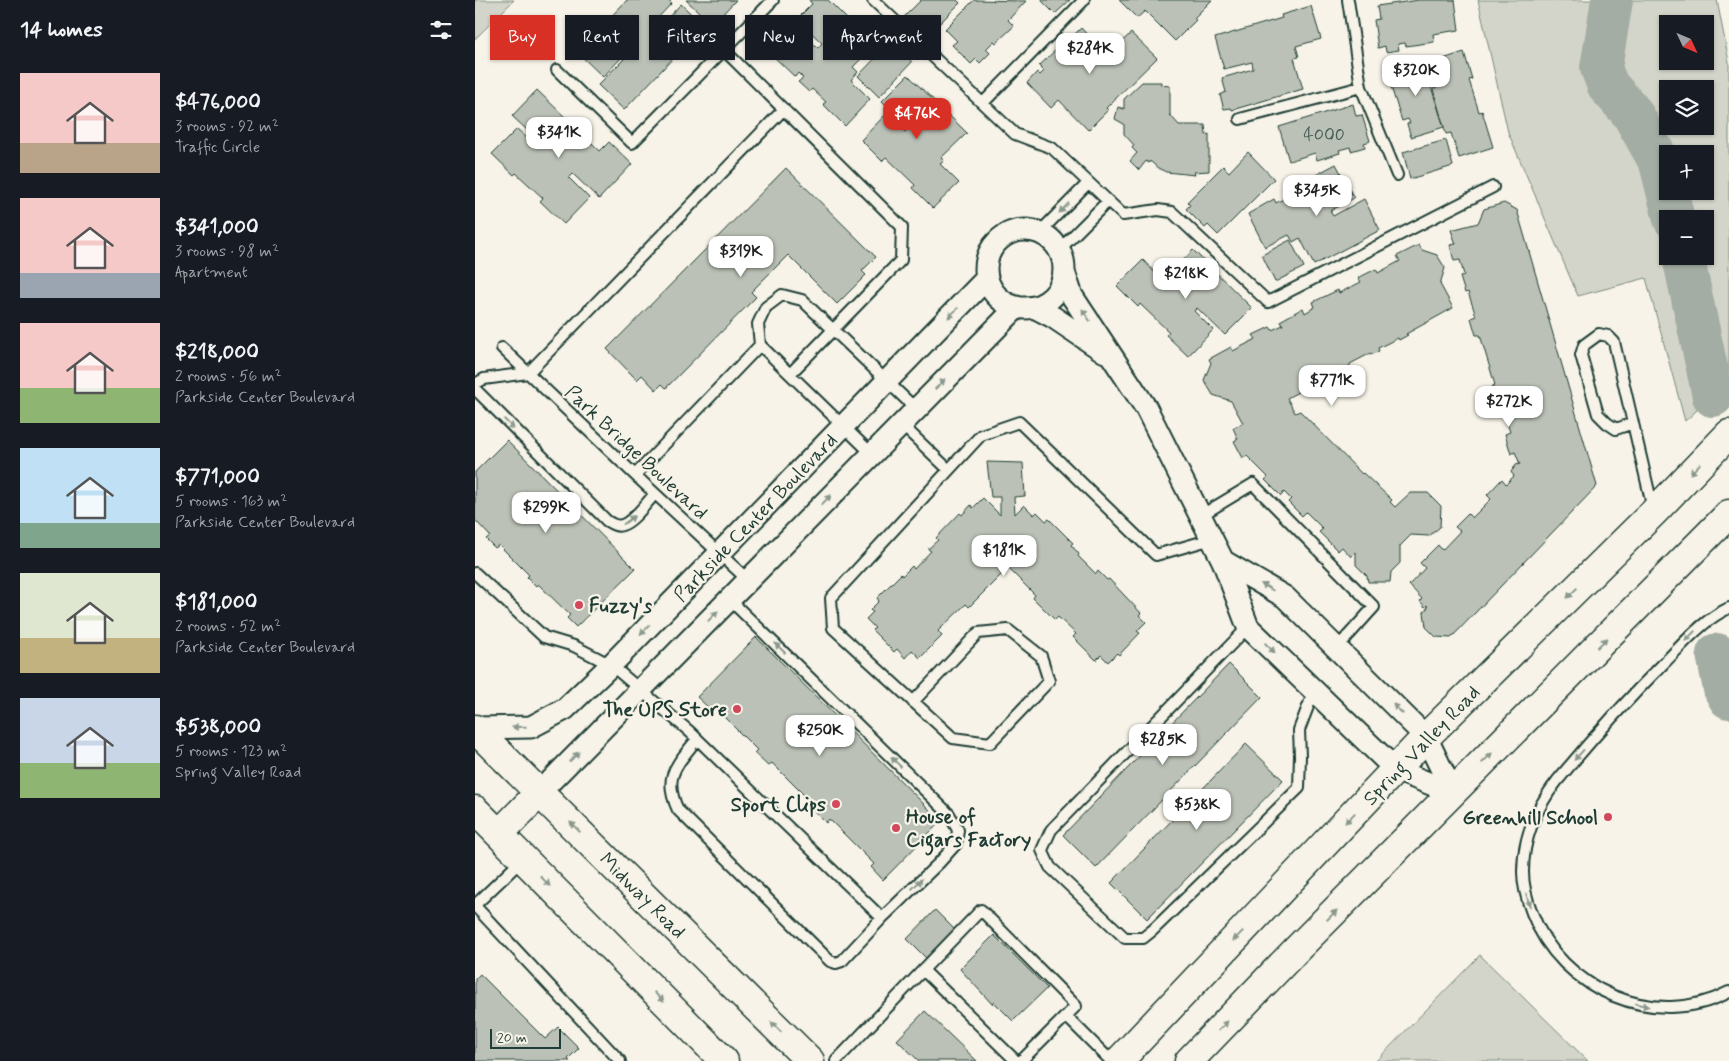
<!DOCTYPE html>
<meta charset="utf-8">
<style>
:root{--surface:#171b24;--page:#242831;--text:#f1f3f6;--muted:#9ea1a6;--accent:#d93025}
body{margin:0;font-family:Mynerve,sans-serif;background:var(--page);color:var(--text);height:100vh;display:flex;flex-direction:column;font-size:19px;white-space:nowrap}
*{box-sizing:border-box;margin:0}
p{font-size:16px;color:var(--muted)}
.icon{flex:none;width:28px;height:28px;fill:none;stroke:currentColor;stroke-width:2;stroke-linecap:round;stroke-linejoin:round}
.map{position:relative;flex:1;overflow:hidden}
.panel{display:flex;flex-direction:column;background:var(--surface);width:475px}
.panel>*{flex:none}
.top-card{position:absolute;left:15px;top:15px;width:475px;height:45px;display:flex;gap:10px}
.needle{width:32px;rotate:134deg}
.buttons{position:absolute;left:1184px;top:15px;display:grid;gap:10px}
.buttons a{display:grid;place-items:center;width:55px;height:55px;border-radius:0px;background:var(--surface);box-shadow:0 1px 4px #0004;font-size:25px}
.scale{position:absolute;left:15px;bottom:12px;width:71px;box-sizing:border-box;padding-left:5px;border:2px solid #1f3d34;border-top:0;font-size:14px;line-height:18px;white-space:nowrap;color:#1f3d34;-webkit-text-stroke:4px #f7f3e8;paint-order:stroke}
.price{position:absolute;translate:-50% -42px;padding:0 11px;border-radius:10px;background:#fff;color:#222;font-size:16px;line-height:32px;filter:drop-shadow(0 1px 2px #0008)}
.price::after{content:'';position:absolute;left:50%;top:30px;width:15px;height:11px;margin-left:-8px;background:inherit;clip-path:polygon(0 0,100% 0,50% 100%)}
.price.current{background:var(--accent);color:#fff}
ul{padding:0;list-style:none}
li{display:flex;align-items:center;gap:15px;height:125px;padding:0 20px}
li span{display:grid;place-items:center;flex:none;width:140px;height:100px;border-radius:0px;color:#555}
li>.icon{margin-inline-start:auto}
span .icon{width:60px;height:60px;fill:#fffc;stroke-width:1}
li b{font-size:21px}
h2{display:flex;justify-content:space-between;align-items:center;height:60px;padding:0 20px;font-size:21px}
.pill{padding:0 18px;border-radius:0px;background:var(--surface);box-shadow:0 1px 4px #0004;font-size:18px;line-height:45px}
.pill.current{background:var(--accent);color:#fff}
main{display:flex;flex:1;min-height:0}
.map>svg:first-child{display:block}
.green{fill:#d3d5ca;stroke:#79897f;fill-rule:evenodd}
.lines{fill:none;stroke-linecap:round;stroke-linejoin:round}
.river{stroke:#a4ada3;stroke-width:42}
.building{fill:#bbc1b6;stroke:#1f3d34}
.service-casing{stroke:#1f3d34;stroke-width:14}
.minor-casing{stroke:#1f3d34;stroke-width:25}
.secondary-casing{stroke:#1f3d34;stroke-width:31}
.service{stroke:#f7f3e8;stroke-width:10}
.minor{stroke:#f7f3e8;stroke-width:21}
.secondary{stroke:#f7f3e8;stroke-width:28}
.oneway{fill:#8b988e}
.poi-dot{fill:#d1495b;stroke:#f7f3e8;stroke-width:2}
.labels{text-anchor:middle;stroke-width:4.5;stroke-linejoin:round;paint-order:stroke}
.number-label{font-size:18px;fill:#465e54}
.street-label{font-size:20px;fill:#1f3d34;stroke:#f7f3e8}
.poi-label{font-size:20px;font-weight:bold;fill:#1f3d34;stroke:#f7f3e8;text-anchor:end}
</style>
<main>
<section class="panel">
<h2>14 homes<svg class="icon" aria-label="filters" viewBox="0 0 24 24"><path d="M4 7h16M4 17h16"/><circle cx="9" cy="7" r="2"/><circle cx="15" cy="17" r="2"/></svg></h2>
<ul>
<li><span style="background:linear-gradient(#f6c9c9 70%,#b9a48a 0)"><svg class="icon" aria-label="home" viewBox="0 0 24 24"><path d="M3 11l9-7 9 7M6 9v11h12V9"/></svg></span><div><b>$476,000</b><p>3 rooms · 92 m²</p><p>Traffic Circle</p></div></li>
<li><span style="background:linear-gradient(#f6c9c9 75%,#9aa5b1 0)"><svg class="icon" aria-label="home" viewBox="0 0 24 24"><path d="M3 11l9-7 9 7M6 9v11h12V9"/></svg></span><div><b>$341,000</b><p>3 rooms · 98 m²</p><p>Apartment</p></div></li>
<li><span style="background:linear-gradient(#f6c9c9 65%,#8fb573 0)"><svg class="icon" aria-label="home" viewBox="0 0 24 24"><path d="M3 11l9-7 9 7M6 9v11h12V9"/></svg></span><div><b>$218,000</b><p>2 rooms · 56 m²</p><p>Parkside Center Boulevard</p></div></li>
<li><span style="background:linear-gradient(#bfe0f5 75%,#7fa58c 0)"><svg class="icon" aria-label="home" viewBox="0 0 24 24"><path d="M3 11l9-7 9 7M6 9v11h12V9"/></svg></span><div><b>$771,000</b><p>5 rooms · 163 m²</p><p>Parkside Center Boulevard</p></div></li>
<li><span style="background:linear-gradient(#dfe7d0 65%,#c2b280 0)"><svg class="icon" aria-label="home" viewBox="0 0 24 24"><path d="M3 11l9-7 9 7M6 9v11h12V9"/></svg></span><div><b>$181,000</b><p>2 rooms · 52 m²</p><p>Parkside Center Boulevard</p></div></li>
<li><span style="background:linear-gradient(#c9d6e8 65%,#8fb573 0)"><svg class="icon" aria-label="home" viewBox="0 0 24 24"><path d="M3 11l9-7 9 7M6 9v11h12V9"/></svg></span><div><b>$538,000</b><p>5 rooms · 123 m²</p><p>Spring Valley Road</p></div></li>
</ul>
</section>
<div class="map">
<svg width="1254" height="1061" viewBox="0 0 1254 1061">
<rect width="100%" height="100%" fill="#f7f3e8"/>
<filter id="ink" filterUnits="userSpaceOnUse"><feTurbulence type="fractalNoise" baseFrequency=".02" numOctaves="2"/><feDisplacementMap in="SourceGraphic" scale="10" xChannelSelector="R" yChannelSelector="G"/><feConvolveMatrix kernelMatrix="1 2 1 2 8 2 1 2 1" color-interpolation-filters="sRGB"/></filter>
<g filter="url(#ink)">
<path class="green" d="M 0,0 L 39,0 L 0,39 Z
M 1003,0 L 1242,0 L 1254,62 L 1254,381 L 1210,421 L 1171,278 L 1103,296 L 1033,132 ZM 1192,24 L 1230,24 L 1230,61 L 1192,61 ZM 1192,89 L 1230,89 L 1230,126 L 1192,126 ZM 1192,154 L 1230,154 L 1230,191 L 1192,191 ZM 1192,219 L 1230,219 L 1230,256 L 1192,256 Z
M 1005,955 L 1113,1061 L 901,1061 Z"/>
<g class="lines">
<path class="river" d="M 1137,0 L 1126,68 L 1133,86 L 1157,113 L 1185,163 L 1199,219
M 1208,256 L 1238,396
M 1242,654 L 1249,689 L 1254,698"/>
</g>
<path class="building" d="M 152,0 L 194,0 L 197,3 L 178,23 L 186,31 L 182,35 L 202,54 L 149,110 L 123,85 L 149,59 L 147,57 L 128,77 L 100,50 L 121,28 L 123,30 Z
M 211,0 L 261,0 L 235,27 L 223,15 L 225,13 Z
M 334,0 L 353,0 L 399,46 L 378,67 L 383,72 L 376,80 L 395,99 L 370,126 L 348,104 L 351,102 L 337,89 L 334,92 L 323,82 L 328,78 L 323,73 L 320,77 L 297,55 L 323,29 L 343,48 L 347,43 L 322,19 L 337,4 Z
M 446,0 L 482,0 L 485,3 L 450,38 L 429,17 Z
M 499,0 L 551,1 L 533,20 L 539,26 L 521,43 L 519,41 L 511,49 L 515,53 L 505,63 L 501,59 L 496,64 L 477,45 L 482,41 L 470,29 Z
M 566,0 L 595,0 L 580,14 Z
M 644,0 L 737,0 L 719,18 L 721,20 L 700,41 L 670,11 L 662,18 Z
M 944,0 L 980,0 L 984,30 L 958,34 L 959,42 L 931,46 L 930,43 L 923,44 L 924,50 L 911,52 L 910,46 L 903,48 L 899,20 L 904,19 L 902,6 Z
M 206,4 L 241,38 L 219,60 L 185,26 Z
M 836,6 L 846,39 L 821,46 L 824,57 L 819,58 L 828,89 L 757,110 L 756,108 L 749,109 L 745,95 L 751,92 L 747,78 L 778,69 L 777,62 L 749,69 L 740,38 L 807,18 L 806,15 Z
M 606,28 L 623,46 L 628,41 L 637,51 L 656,33 L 682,58 L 631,108 L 633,110 L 613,130 L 584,100 L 576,108 L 552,83 L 562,72 L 565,75 L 569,71 L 564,66 L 590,41 L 594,45 L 598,42 L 595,39 Z
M 416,42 L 437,62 L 404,97 L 383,76 Z
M 989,52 L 997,79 L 994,80 L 1004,112 L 1007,111 L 1018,147 L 984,158 L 976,133 L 971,134 L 958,89 L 963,87 L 956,63 Z
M 946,56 L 969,127 L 936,137 L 932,124 L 935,123 L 933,119 L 927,121 L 916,87 L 922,85 L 915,66 Z
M 433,75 L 492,133 L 466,158 L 469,161 L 465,164 L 484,183 L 458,208 L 438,188 L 440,185 L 411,157 L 407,161 L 386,140 L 412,113 L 430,132 L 434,128 L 407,101 Z
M 667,82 L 686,82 L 686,85 L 695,86 L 695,115 L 704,125 L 730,125 L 731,135 L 734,134 L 734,171 L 719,172 L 720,175 L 691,172 L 683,168 L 675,161 L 674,163 L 671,161 L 664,170 L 655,161 L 662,153 L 657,148 L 659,145 L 649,134 L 649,124 L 640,119 L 643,107 L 649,109 L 649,99 Z
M 62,90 L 125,151 L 134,142 L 157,164 L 124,199 L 98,174 L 94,178 L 114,198 L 89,224 L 65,201 L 68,198 L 41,173 L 39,175 L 17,154 L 42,129 L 61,146 L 65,142 L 37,116 Z
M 878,104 L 881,116 L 887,115 L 895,141 L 889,143 L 890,147 L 876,151 L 875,147 L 864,150 L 865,153 L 842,160 L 840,153 L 814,161 L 804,127 Z
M 971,140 L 978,166 L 935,179 L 928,152 Z
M 773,152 L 799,179 L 743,235 L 733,225 L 730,228 L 711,209 L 715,205 L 712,202 L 748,166 L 754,172 Z
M 861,164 L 879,198 L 855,211 L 858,216 L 889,199 L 905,230 L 839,265 L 825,238 L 818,242 L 814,235 L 790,247 L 773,214 L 799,199 L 801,203 L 836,184 L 833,179 Z
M 311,168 L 401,257 L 387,271 L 391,275 L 362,304 L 313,255 L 276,292 L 281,297 L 191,388 L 187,384 L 181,390 L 167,375 L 162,380 L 132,349 Z
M 1029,203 L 1042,210 L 1122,486 L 976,638 L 961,637 L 951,627 L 949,612 L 953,607 L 952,605 L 950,607 L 945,601 L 947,599 L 934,585 L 950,568 L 945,563 L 963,545 L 967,550 L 985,531 L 980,527 L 993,514 L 997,518 L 1016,499 L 1012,495 L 1027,479 L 1031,484 L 1039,476 L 1036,472 L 1041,465 L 1045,464 L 1040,452 L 1036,454 L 1030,434 L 1035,432 L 1027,409 L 1022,410 L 1016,387 L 1020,385 L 1005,335 L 1001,335 L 996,318 L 1001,316 L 993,292 L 990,293 L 985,277 L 989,275 L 985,260 L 979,261 L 975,245 L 981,244 L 976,230 L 1003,223 L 1009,209 Z
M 815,240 L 829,267 L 800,282 L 787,255 Z
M 944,245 L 947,250 L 962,255 L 970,268 L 965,284 L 978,308 L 931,334 L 933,335 L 924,340 L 923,338 L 903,348 L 904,351 L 896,355 L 896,353 L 875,364 L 875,366 L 867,371 L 867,368 L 846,379 L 848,382 L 840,386 L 838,384 L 812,398 L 820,413 L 825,411 L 887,474 L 888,473 L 917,500 L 915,502 L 920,507 L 935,493 L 953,493 L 966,506 L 965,527 L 954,536 L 936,535 L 925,546 L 925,563 L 916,572 L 915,582 L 893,582 L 892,576 L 881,565 L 881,552 L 876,557 L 867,547 L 863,551 L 844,532 L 848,529 L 831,512 L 827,516 L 813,502 L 816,499 L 809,492 L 806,496 L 790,480 L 793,477 L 772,456 L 768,458 L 759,441 L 763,439 L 758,428 L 768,423 L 756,401 L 738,395 L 729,380 L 736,363 L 734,359 L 756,347 L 758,351 L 781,339 L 778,335 L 795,327 L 797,330 L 808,325 L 805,321 L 828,308 L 830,313 L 840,307 L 838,302 L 863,290 L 864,293 L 886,282 L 883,278 L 901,269 L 903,273 L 925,261 L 922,256 Z
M 718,250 L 777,308 L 750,335 L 722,308 L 719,311 L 738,330 L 713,356 L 691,335 L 694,332 L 665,304 L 663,307 L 642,286 L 668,260 L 686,279 L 694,271 L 696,273 Z
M 32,440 L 160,569 L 101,627 L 92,618 L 95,615 L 63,584 L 61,586 L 52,577 L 54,575 L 24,545 L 20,548 L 11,539 L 15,536 L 0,520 L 0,472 Z
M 512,462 L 548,463 L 550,496 L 539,497 L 540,514 L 549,505 L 559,515 L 562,512 L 571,521 L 574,519 L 598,543 L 596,545 L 604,554 L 603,556 L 621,574 L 623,571 L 632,580 L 634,579 L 666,613 L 664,615 L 671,622 L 662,631 L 665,633 L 644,655 L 642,653 L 633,662 L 626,655 L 621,660 L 598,637 L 601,634 L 583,617 L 580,620 L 558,598 L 560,595 L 533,568 L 494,607 L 491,604 L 463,631 L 467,636 L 445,658 L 437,650 L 430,658 L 422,649 L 419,652 L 397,630 L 400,628 L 391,619 L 398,612 L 395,610 L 404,601 L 402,598 L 426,574 L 427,576 L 437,566 L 439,569 L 456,551 L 453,549 L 463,540 L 461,538 L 485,513 L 487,515 L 496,505 L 498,508 L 508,498 L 525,515 L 525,497 L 516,497 Z
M 281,637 L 466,821 L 408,880 L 396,867 L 399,864 L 354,819 L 351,823 L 336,808 L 339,805 L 297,763 L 293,766 L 279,753 L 282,750 L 238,706 L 235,709 L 222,697 Z
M 754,664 L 787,697 L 621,868 L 588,835 Z
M 771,744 L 808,780 L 672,919 L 636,883 Z
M 460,910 L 481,931 L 453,960 L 432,939 Z
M 519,935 L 572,988 L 538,1021 L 519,1002 L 517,1004 L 485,969 Z
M 5,974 L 70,1039 L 83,1027 L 104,1048 L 93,1059 L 95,1061 L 0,1061 L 0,979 Z
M 450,1011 L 502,1061 L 444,1061 L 422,1040 Z"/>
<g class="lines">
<g class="service-casing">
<path id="service" d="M 398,0 L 540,134 L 577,148 L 648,215 L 683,210 L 697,212 L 793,302 L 1018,187
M 873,0 L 886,87 L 922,175
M 249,50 L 427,227 L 426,260 L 316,373
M 82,70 L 157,143 L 298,0
M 508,103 L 609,0
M 765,119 L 886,87
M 564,233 L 613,183
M 584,250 L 633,201
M 27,348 L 160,475 L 273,580
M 0,384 L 9,379 L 53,373 L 309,109
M 0,389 L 132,521 C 137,524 142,527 147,525 C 158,522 172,502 180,494
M 1158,423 L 1141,429 L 1132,423 L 1123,414 L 1106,355 L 1109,345 L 1124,334 L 1133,336 L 1139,342 L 1178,509
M 426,424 L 474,470
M 397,454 L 285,345 L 283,324 L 291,307 L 307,295 L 327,300 L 441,409
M 160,475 L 285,345
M 725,516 L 778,484 L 899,607 L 862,648
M 0,573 L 69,637 L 99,646 L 136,665 L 214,731 L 407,918
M 1254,608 C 1228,620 1210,642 1190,662 C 1152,700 1116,740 1082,781 C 1061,808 1048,838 1048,872 C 1048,886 1052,900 1057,913 C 1086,990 1180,1031 1254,992
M 773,627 L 576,830 L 567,850 L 575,867 L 650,938 L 668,938 L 678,930 L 824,788 L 825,756 L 824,730 L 839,691
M 438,702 L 503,633 L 533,630 L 566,656 L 574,681 L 515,743 L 478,738 L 358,628 L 356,598 L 506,435 L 544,422 L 681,555 L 737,539
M 222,739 C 202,765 187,776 203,810 L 355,961 L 361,963 L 367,961 L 407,918 L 464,863 L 481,844 L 483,830 L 474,814 L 254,599
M 0,905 L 48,859
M 0,906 L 145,1061
M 448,970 L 506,910 L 601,1006 L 591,1016
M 361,1061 L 448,970 L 541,1061
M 546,1061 L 591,1016 L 636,1061"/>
</g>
<g class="minor-casing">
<path id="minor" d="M511 269a39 39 0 1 1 78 0a39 39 0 1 1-78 0Z
M 589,272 L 597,296 L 671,408 L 748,561 L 773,627 L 921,770 L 978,793
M 559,307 L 578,317 L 630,352
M 748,561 L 810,597 L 951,737 L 978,793
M 0,728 L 56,727 L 90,709 L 136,665 L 512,278
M 65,792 L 542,307"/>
</g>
<g class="secondary-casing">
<path id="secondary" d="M 0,729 L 335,1061
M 0,810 L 249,1061
M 24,834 L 65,792
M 644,1061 L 951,737 L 1179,512 L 1254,434
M 714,1061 L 822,949 L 1254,514"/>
</g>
<use href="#service" class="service"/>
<use href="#minor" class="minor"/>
<use href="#secondary" class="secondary"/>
</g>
<defs><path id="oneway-solid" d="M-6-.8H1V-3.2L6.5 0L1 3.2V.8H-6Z" transform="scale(1.25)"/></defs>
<g class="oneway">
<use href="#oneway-solid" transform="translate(589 208) rotate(134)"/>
<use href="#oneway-solid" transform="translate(478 313) rotate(134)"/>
<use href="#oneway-solid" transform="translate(611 315) rotate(-124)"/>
<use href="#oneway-solid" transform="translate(465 384) rotate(-46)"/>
<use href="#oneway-solid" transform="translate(34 424) rotate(45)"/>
<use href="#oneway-solid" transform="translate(1220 469) rotate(134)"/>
<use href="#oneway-solid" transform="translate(351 500) rotate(-46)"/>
<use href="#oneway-solid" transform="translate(154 520) rotate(-37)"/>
<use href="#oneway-solid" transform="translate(792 587) rotate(-150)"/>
<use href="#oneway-solid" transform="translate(1097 593) rotate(135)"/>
<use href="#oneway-solid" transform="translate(238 616) rotate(-46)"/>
<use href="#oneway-solid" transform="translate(170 630) rotate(134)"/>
<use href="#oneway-solid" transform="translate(1215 636) rotate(135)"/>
<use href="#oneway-solid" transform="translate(1127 643) rotate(-45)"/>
<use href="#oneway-solid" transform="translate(305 648) rotate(-136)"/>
<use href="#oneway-solid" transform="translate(795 648) rotate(44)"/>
<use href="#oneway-solid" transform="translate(923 709) rotate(-135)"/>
<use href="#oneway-solid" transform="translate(44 727) rotate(179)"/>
<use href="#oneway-solid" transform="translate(1104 755) rotate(132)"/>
<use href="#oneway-solid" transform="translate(99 757) rotate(-45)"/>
<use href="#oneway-solid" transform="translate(1012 758) rotate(-45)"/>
<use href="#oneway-solid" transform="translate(421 762) rotate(-136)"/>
<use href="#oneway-solid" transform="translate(875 818) rotate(134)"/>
<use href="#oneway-solid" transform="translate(100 827) rotate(-135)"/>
<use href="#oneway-solid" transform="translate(70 881) rotate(46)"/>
<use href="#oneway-solid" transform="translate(442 884) rotate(-44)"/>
<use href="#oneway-solid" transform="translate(1053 900) rotate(74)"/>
<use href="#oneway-solid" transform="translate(857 915) rotate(-45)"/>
<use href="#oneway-solid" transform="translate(763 936) rotate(134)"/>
<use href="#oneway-solid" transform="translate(184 997) rotate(45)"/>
<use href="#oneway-solid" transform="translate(1167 1005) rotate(12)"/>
<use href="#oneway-solid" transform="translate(748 1026) rotate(-46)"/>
<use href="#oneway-solid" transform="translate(301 1027) rotate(-135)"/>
</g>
</g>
<g class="poi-dot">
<circle cx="104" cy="605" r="5"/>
<circle cx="262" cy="709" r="5"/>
<circle cx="361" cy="804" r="5"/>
<circle cx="1133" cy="817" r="5"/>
<circle cx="421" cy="828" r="5"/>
</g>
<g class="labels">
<g class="number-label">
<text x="849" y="140">4000</text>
</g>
<g class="street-label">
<text transform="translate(162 452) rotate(43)" y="7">Park Bridge Boulevard</text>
<text transform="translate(280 517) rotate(-46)" y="7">Parkside Center Boulevard</text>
<text transform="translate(946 745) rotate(-46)" y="7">Spring Valley Road</text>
<text transform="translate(168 895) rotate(45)" y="7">Midway Road</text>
</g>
<g class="poi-label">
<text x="114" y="612" text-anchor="start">Fuzzy's</text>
<text x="252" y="716">The UPS Store</text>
<text x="351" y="811">Sport Clips</text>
<text x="431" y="823" text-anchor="start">House of<tspan x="431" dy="23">Cigars Factory</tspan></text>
<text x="1123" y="824">Greenhill School</text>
</g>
</g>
</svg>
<div class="buttons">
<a><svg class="needle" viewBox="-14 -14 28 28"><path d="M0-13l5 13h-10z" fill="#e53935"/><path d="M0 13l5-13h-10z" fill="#9ea1a6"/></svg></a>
<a><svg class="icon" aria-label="layers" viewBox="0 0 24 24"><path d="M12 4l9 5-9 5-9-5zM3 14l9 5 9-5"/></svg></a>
<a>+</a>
<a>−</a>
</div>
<div class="scale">20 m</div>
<b class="price" style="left:615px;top:75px">$284K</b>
<b class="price" style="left:941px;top:97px">$320K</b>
<b class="price current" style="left:442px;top:140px">$476K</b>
<b class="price" style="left:84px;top:159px">$341K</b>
<b class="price" style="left:842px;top:217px">$345K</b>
<b class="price" style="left:266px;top:278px">$319K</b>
<b class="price" style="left:711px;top:300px">$218K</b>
<b class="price" style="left:857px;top:407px">$771K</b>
<b class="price" style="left:1034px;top:428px">$272K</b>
<b class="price" style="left:71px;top:534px">$299K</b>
<b class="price" style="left:529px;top:577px">$181K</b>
<b class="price" style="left:345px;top:757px">$250K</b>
<b class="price" style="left:688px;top:766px">$285K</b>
<b class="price" style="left:722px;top:831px">$538K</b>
<div class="top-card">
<a class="pill current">Buy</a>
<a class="pill">Rent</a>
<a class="pill">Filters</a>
<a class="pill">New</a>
<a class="pill">Apartment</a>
</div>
</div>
</main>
